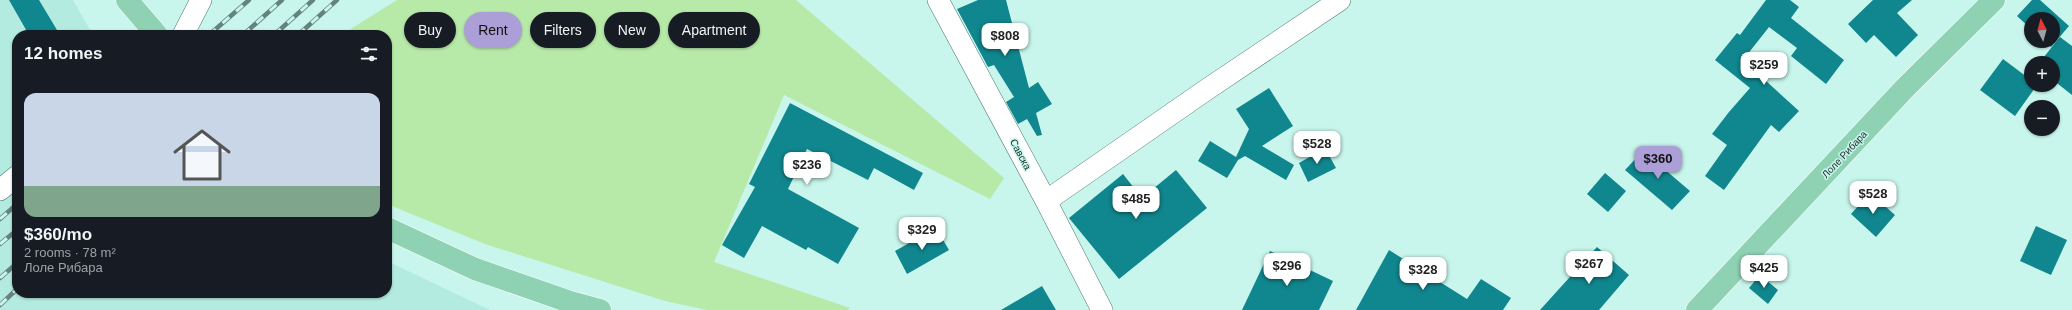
<!DOCTYPE html>
<meta charset="utf-8">
<style>
:root{--surface:#171b24;--page:#20242c;--text:#f1f3f6;--muted:#9ea1a6;--accent:#ac9fd7}
body{margin:0;font-family:Helvetica,sans-serif;background:var(--page);color:var(--text);height:100vh;display:flex;flex-direction:column;font-size:15px;white-space:nowrap}
*{box-sizing:border-box;margin:0}
p{font-size:13px;color:var(--muted)}
.icon{flex:none;width:22px;height:22px;fill:none;stroke:currentColor;stroke-width:2;stroke-linecap:round;stroke-linejoin:round}
.map{position:relative;flex:1;overflow:hidden}
.details{position:absolute;left:12px;top:30px;width:380px;height:268px;display:flex;flex-direction:column;background:var(--surface);border-radius:16px;box-shadow:0 1px 3px #0004}
.details>*{flex:none}
.top-card{position:absolute;left:404px;top:12px;width:380px;height:36px;display:flex;gap:8px}
.needle{width:26px;rotate:354deg}
.fabs{position:absolute;left:2024px;top:12px;display:grid;gap:8px}
.fabs a{display:grid;place-items:center;width:36px;height:36px;border-radius:50%;background:var(--surface);box-shadow:0 1px 3px #0004;font-size:20px}
.price{position:absolute;translate:-50% -34px;padding:0 9px;border-radius:8px;background:#fff;color:#222;font-size:13px;line-height:26px;filter:drop-shadow(0 1px 2px #0008)}
.price::after{content:'';position:absolute;left:50%;top:24px;width:12px;height:9px;margin-left:-6px;background:inherit;clip-path:polygon(0 0,100% 0,50% 100%)}
.price.current{background:var(--accent);color:#111}
ul{padding:0;list-style:none}
li{display:grid;align-content:center;gap:8px;height:212px;padding:0 12px}
li span{display:grid;place-items:center;height:124px;border-radius:12px;color:#555}
li>.icon{margin-inline-start:auto}
span .icon{width:72px;height:72px;fill:#fffc;stroke-width:1}
li b{font-size:17px}
h2{display:flex;justify-content:space-between;align-items:center;height:48px;padding:0 12px;font-size:17px}
.tag{padding:0 14px;border-radius:18px;background:var(--surface);box-shadow:0 1px 3px #0004;font-size:14px;line-height:36px}
.tag.current{background:var(--accent);color:#111}
.map>svg:first-child{display:block}
.built{fill:#b3ebe0}
.green{fill:#b7eaa8}
.building{fill:#10868e}
.lines{fill:none;stroke-linecap:round;stroke-linejoin:round}
.minor-casing{stroke:#4d7870;stroke-width:22}
.major-casing{stroke:#fff;stroke-width:23}
.minor{stroke:#fff;stroke-width:21}
.major{stroke:#8ed2b3;stroke-width:22}
.rail-casing{stroke:#65837d;stroke-width:4.5}
.rail{stroke:#c8f6ec;stroke-width:3;stroke-dasharray:9;stroke-linecap:butt}
.labels{text-anchor:middle;stroke-width:3;stroke-linejoin:round;paint-order:stroke}
.street-label{font-size:10px;fill:#1c2e2b;stroke:#c8f6ec}
</style>
<div class="map">
<svg width="2072" height="310" viewBox="0 0 2072 310">
<rect width="100%" height="100%" fill="#c8f6ec"/>
<path class="built" d="M 0,0 L 73,0 L 93,35 L 17,35 L 17,293 L 387,293 L 387,261 L 490,310 L 0,310 Z"/>
<path class="green" d="M 397,0 L 796,0 L 1004,178 L 990,199 L 784,95 L 714,262 L 850,308 L 848,310 L 707,310 L 665,301 L 485,244 L 387,204 L 387,35 L 341,35 Z"/>
<path class="building" d="M 9,0 L 39,0 L 60,35 L 29,35 Z
M 978,0 L 1006,0 L 1029,88 L 1038,82 L 1052,104 L 1036,113 L 1042,135 L 1037,136 L 1027,119 L 1018,124 L 1006,102 L 1014,97 L 994,65 L 988,67 L 957,9 Z
M 1766,0 L 1790,0 L 1799,7 L 1791,18 L 1844,60 L 1826,84 L 1791,56 L 1797,48 L 1769,27 L 1743,60 L 1799,111 L 1779,132 L 1771,125 L 1724,190 L 1705,176 L 1727,145 L 1712,134 L 1729,112 L 1750,88 L 1715,60 L 1737,33 L 1740,35 Z
M 1873,0 L 1912,0 L 1897,13 L 1918,35 L 1896,57 L 1874,35 L 1866,43 L 1848,24 Z
M 2032,0 L 2040,0 L 2069,26 L 2051,47 L 2044,41 L 2053,41 L 2053,19 L 2031,19 L 2031,29 L 2017,16 Z
M 2060,37 L 2072,46 L 2072,95 L 2053,80 L 2053,63 L 2039,63 Z
M 2003,59 L 2031,80 L 2031,85 L 2037,85 L 2015,116 L 1980,90 Z
M 1269,88 L 1293,126 L 1262,146 L 1294,165 L 1286,180 L 1245,156 L 1238,160 L 1227,178 L 1198,161 L 1210,141 L 1236,157 L 1249,129 L 1236,109 Z
M 790,103 L 923,173 L 914,190 L 874,168 L 868,180 L 807,149 L 788,189 L 859,228 L 838,264 L 808,247 L 806,250 L 762,226 L 744,258 L 722,245 L 755,187 L 749,184 Z
M 1325,148 L 1336,168 L 1308,182 L 1299,163 Z
M 1643,151 L 1690,191 L 1672,210 L 1625,170 Z
M 1176,170 L 1207,208 L 1119,279 L 1069,218 L 1123,174 L 1142,198 Z
M 1605,173 L 1626,191 L 1608,212 L 1587,194 Z
M 1870,193 L 1895,215 L 1876,237 L 1851,214 Z
M 2036,226 L 2067,240 L 2051,275 L 2020,261 Z
M 936,228 L 949,250 L 907,274 L 895,251 Z
M 1597,247 L 1629,275 L 1599,310 L 1540,310 Z
M 1389,250 L 1467,299 L 1481,279 L 1511,298 L 1503,310 L 1356,310 Z
M 1270,251 L 1333,281 L 1319,310 L 1242,310 Z
M 1760,275 L 1778,290 L 1768,304 L 1749,288 Z
M 1042,286 L 1056,310 L 1001,310 Z"/>
<g class="lines">
<g class="minor-casing">
<path id="minor" d="M 938,0 L 1046,201 L 1102,310
M 183,35 L 201,0
M 0,190 L 17,176
M 1046,201 L 1206,90 L 1340,0"/>
</g>
<g class="major-casing">
<path id="major" d="M 127,0 L 157,35
M 387,228 L 475,269 L 567,301 L 600,310
M 1697,310 L 1905,88 L 1994,0"/>
</g>
<use href="#minor" class="minor"/>
<use href="#major" class="major"/>
<g class="rail-casing">
<path id="rail" d="M 209,35 L 249,0
M 243,35 L 282,0
M 274,35 L 313,0
M 298,35 L 337,0
M 0,219 L 17,204
M 0,244 L 17,230
M 0,278 L 17,263
M 0,305 L 17,289"/>
</g>
<use href="#rail" class="rail"/>
</g>
<g class="labels">
<g class="street-label">
<text transform="translate(1021 154) rotate(62)" y="4">Савска</text>
<text transform="translate(1844 154) rotate(-47)" y="4">Лоле Рибара</text>
</g>
</g>
</svg>
<div class="fabs">
<a><svg class="needle" viewBox="-14 -14 28 28"><path d="M0-13l5 13h-10z" fill="#e53935"/><path d="M0 13l5-13h-10z" fill="#9ea1a6"/></svg></a>
<a>+</a>
<a>−</a>
</div>
<b class="price" style="left:1005px;top:57px">$808</b>
<b class="price" style="left:1764px;top:86px">$259</b>
<b class="price" style="left:1317px;top:165px">$528</b>
<b class="price current" style="left:1658px;top:180px">$360</b>
<b class="price" style="left:807px;top:186px">$236</b>
<b class="price" style="left:1873px;top:215px">$528</b>
<b class="price" style="left:1136px;top:220px">$485</b>
<b class="price" style="left:922px;top:251px">$329</b>
<b class="price" style="left:1589px;top:285px">$267</b>
<b class="price" style="left:1287px;top:287px">$296</b>
<b class="price" style="left:1764px;top:289px">$425</b>
<b class="price" style="left:1423px;top:291px">$328</b>
<div class="top-card">
<a class="tag">Buy</a>
<a class="tag current">Rent</a>
<a class="tag">Filters</a>
<a class="tag">New</a>
<a class="tag">Apartment</a>
</div>
<section class="details">
<h2>12 homes<svg class="icon" aria-label="filters" viewBox="0 0 24 24"><path d="M4 7h16M4 17h16"/><circle cx="9" cy="7" r="2"/><circle cx="15" cy="17" r="2"/></svg></h2>
<ul>
<li><span style="background:linear-gradient(#c9d6e8 75%,#7fa58c 0)"><svg class="icon" aria-label="home" viewBox="0 0 24 24"><path d="M3 11l9-7 9 7M6 9v11h12V9"/></svg></span><div><b>$360/mo</b><p>2 rooms · 78 m²</p><p>Лоле Рибара</p></div></li>
</ul>
</section>
</div>
